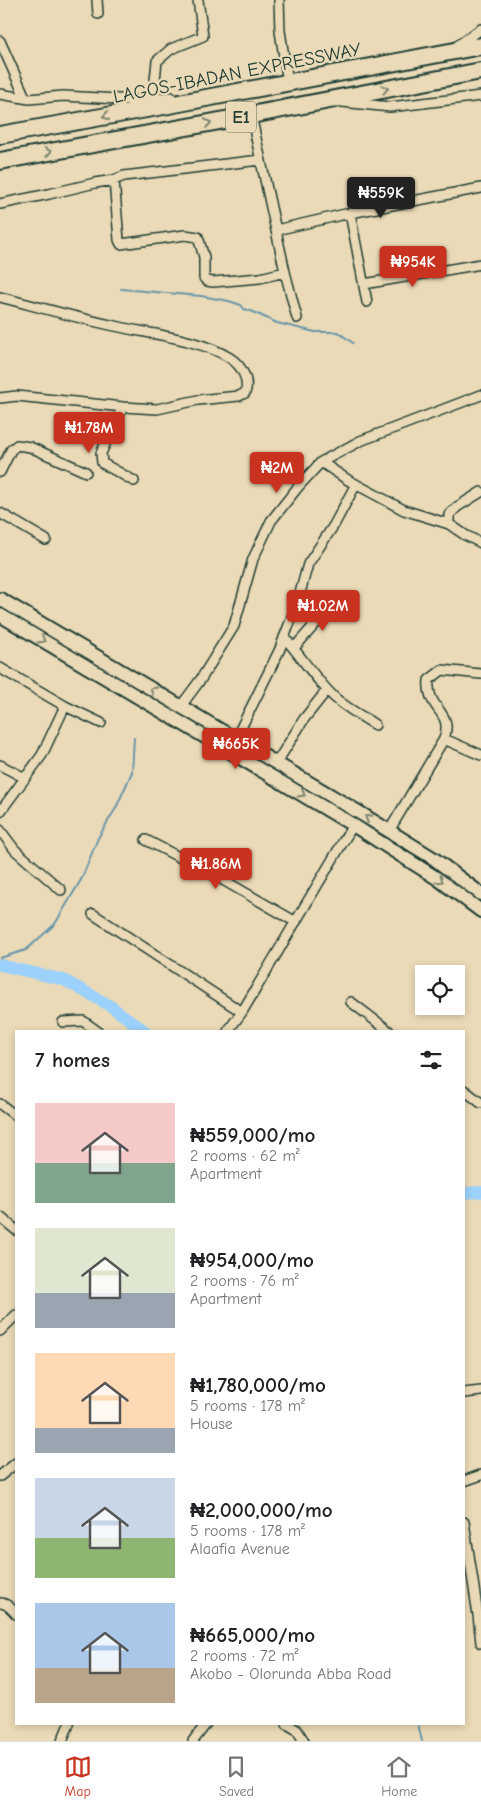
<!DOCTYPE html>
<meta charset="utf-8">
<style>
:root{--surface:#fff;--page:#f2f2f2;--text:#202124;--muted:#757577;--line:#e0e0e0;--accent:#c8321e}
body{margin:0;font-family:"Comic Neue",sans-serif;background:var(--page);color:var(--text);height:100vh;display:flex;flex-direction:column;font-size:19px;white-space:nowrap}
*{box-sizing:border-box;margin:0}
p{font-size:16px;color:var(--muted)}
.icon{flex:none;width:28px;height:28px;fill:none;stroke:currentColor;stroke-width:2;stroke-linecap:round;stroke-linejoin:round}
.map{position:relative;flex:1;overflow:hidden}
.side{position:absolute;left:15px;top:1030px;width:450px;height:695px;display:flex;flex-direction:column;background:var(--surface);border-radius:0px;box-shadow:0 2px 8px #0003}
.side>*{flex:none}
.buttons{position:absolute;left:415px;top:965px;display:grid;gap:10px}
.buttons a{display:grid;place-items:center;width:50px;height:50px;border-radius:0px;background:var(--surface);box-shadow:0 2px 8px #0003;font-size:25px}
.price{position:absolute;translate:-50% -42px;padding:0 11px;border-radius:5px;background:var(--accent);color:#fff;font-size:16px;line-height:32px;filter:drop-shadow(0 1px 2px #0008)}
.price::after{content:'';position:absolute;left:50%;top:30px;width:15px;height:11px;margin-left:-8px;background:inherit;clip-path:polygon(0 0,100% 0,50% 100%)}
.price.active{background:#222;color:#fff}
ul{padding:0;list-style:none}
li{display:flex;align-items:center;gap:15px;height:125px;padding:0 20px}
li span{display:grid;place-items:center;flex:none;width:140px;height:100px;border-radius:0px;color:#555}
li>.icon{margin-inline-start:auto}
span .icon{width:60px;height:60px;fill:#fffc;stroke-width:1}
li b{font-size:21px}
h2{display:flex;justify-content:space-between;align-items:center;height:60px;padding:0 20px;font-size:21px}
.menu{display:flex;justify-content:space-around;align-items:center;height:70px;border-top:1px solid var(--line);background:var(--surface);font-size:14px;color:var(--muted)}
.menu a{display:grid;justify-items:center;gap:2px}
.menu .active{color:var(--accent)}
.map>svg:first-child{display:block}
.lines{fill:none;stroke-linecap:round;stroke-linejoin:round}
.stream{stroke:#6a96ab;stroke-width:2}
.river{stroke:#9cd1fb;stroke-width:12}
.street-casing{stroke:#1f3d34;stroke-width:12}
.secondary-casing{stroke:#1f3d34;stroke-width:16}
.highway-casing{stroke:#1f3d34;stroke-width:20}
.street{stroke:#ebdab7;stroke-width:9}
.secondary{stroke:#ebdab7;stroke-width:12}
.highway{stroke:#ebdab7;stroke-width:16}
.oneway{stroke:#7b846f}
.labels{text-anchor:middle;stroke-width:4.5;stroke-linejoin:round;paint-order:stroke}
.shield{fill:#ebdab7;stroke:#5c6c5b;stroke-width:1}
.shield-label{font-size:18px;font-weight:bold;fill:#1f3d34}
.street-label{font-size:19px;fill:#1f3d34;stroke:#ebdab7}
</style>
<div class="map">
<svg width="481" height="1741" viewBox="0 0 481 1741">
<rect width="100%" height="100%" fill="#ebdab7"/>
<filter id="ink" filterUnits="userSpaceOnUse"><feTurbulence type="fractalNoise" baseFrequency=".02" numOctaves="2"/><feDisplacementMap in="SourceGraphic" scale="10" xChannelSelector="R" yChannelSelector="G"/><feConvolveMatrix kernelMatrix="1 2 1 2 8 2 1 2 1" color-interpolation-filters="sRGB"/></filter>
<g filter="url(#ink)">
<g class="lines">
<path class="stream" d="M 121,289 L 201,296 L 229,301 L 241,305 L 244,309 L 251,311 L 277,323 L 315,332 L 338,332 L 353,343
M 0,958 L 26,950 L 55,924 L 82,878 L 98,838 L 116,808 L 132,772 L 134,738
M 418,1724 L 422,1741"/>
<path class="river" d="M 0,965 L 64,980 L 109,1005 L 145,1031
M 464,1193 L 481,1192"/>
<g class="street-casing">
<path id="street" d="M 97,0 L 98,14
M 279,0 L 280,31 L 287,76
M 0,41 L 25,97
M 457,46 L 481,29
M 0,94 L 29,99 L 63,96 L 137,100 L 171,97
M 153,99 L 157,61 L 171,49 L 203,36 L 198,0
M 342,102 L 390,107 L 481,96
M 251,115 L 285,272 L 297,318
M 114,180 L 119,240 L 121,244 L 185,235 L 198,237 L 204,257 L 204,278 L 207,281 L 213,282 L 260,278 L 285,272
M 0,204 L 49,194 L 95,183 L 114,180 L 124,176 L 260,160
M 350,213 L 367,302
M 276,230 L 350,213 L 481,188
M 364,284 L 481,264
M 0,297 C 39,307 77,318 115,326 C 150,334 200,339 230,358 C 241,365 250,380 245,393 L 239,396 L 198,400 L 157,409 L 123,407 L 17,396 L 0,398
M 123,407 L 101,453 L 102,463 L 134,481
M 321,462 L 348,480 L 404,510 L 449,524 L 465,535 L 481,543
M 0,472 L 11,450 L 17,445 L 30,447 L 86,472
M 0,513 L 46,540
M 449,524 L 449,515 L 457,507 L 481,492
M 284,637 C 301,656 315,679 334,697 C 346,708 362,716 375,725
M 294,648 L 326,612 L 332,602
M 0,668 L 65,706 L 101,723
M 181,706 L 201,679 L 234,626 L 253,559 L 271,521 L 298,487 L 321,462 L 360,441 L 481,395
M 236,738 L 279,651 L 297,604 L 308,564 L 334,525 L 356,484
M 444,739 L 481,755
M 277,762 L 304,719 L 327,690
M 0,765 L 25,778
M 0,812 L 42,755 L 65,706
M 0,830 L 15,850 L 61,890
M 389,831 L 444,739 C 454,710 426,711 429,680 L 442,670 L 481,674
M 146,840 L 223,880 L 296,922
M 93,914 L 242,1012
M 351,1002 L 389,1031
M 63,1022 L 83,1021 L 97,1031
M 228,1031 L 242,1012 L 353,825
M 464,1090 L 481,1103
M 0,1104 L 16,1116
M 0,1217 L 16,1230
M 0,1331 L 16,1315
M 464,1393 L 481,1391
M 0,1476 L 16,1463
M 464,1481 L 481,1475
M 464,1522 L 478,1615 L 481,1643
M 0,1603 C 7,1603 12,1609 16,1614
M 287,1724 L 297,1730 L 304,1741
M 62,1741 L 69,1724
M 193,1741 L 206,1724"/>
</g>
<g class="secondary-casing">
<path id="secondary" d="M 0,599 L 360,813 L 433,858 L 481,894
M 0,615 L 353,825 L 438,879 L 481,911"/>
</g>
<g class="highway-casing">
<path id="highway" d="M 0,135 L 169,105 L 481,46
M 0,161 L 209,123 L 481,71"/>
</g>
<use href="#street" class="street"/>
<use href="#secondary" class="secondary"/>
<use href="#highway" class="highway"/>
</g>
<defs><path id="oneway-chevron" d="M-2-3.5L2.5 0L-2 3.5" fill="none" stroke-width="1.6" stroke-linecap="round" stroke-linejoin="round" transform="scale(1.25)"/></defs>
<g class="oneway">
<use href="#oneway-chevron" transform="translate(385 89) rotate(-11)"/>
<use href="#oneway-chevron" transform="translate(106 116) rotate(170)"/>
<use href="#oneway-chevron" transform="translate(208 123) rotate(-10)"/>
<use href="#oneway-chevron" transform="translate(48 152) rotate(-10)"/>
<use href="#oneway-chevron" transform="translate(42 640) rotate(31)"/>
<use href="#oneway-chevron" transform="translate(153 690) rotate(-149)"/>
<use href="#oneway-chevron" transform="translate(302 794) rotate(31)"/>
<use href="#oneway-chevron" transform="translate(368 818) rotate(-148)"/>
<use href="#oneway-chevron" transform="translate(440 880) rotate(34)"/>
</g>
</g>
<g class="labels">
<rect class="shield" x="226" y="101.5" width="30" height="31" rx="4"/>
<g class="shield-label">
<text x="241" y="123">E1</text>
</g>
<g class="street-label">
<text transform="translate(237 72) rotate(-11)" y="7">LAGOS-IBADAN EXPRESSWAY</text>
</g>
</g>
</svg>
<div class="buttons">
<a><svg class="icon" aria-label="locate" viewBox="0 0 24 24"><circle cx="12" cy="12" r="6"/><path d="M12 2v4M12 18v4M2 12h4M18 12h4"/></svg></a>
</div>
<b class="price active" style="left:381px;top:219px">₦559K</b>
<b class="price" style="left:413px;top:288px">₦954K</b>
<b class="price" style="left:89px;top:454px">₦1.78M</b>
<b class="price" style="left:277px;top:494px">₦2M</b>
<b class="price" style="left:323px;top:632px">₦1.02M</b>
<b class="price" style="left:236px;top:770px">₦665K</b>
<b class="price" style="left:216px;top:890px">₦1.86M</b>
<section class="side">
<h2>7 homes<svg class="icon" aria-label="filters" viewBox="0 0 24 24"><path d="M4 7h16M4 17h16"/><circle cx="9" cy="7" r="2"/><circle cx="15" cy="17" r="2"/></svg></h2>
<ul>
<li><span style="background:linear-gradient(#f6c9c9 60%,#7fa58c 0)"><svg class="icon" aria-label="home" viewBox="0 0 24 24"><path d="M3 11l9-7 9 7M6 9v11h12V9"/></svg></span><div><b>₦559,000/mo</b><p>2 rooms · 62 m²</p><p>Apartment</p></div></li>
<li><span style="background:linear-gradient(#dfe7d0 65%,#9aa5b1 0)"><svg class="icon" aria-label="home" viewBox="0 0 24 24"><path d="M3 11l9-7 9 7M6 9v11h12V9"/></svg></span><div><b>₦954,000/mo</b><p>2 rooms · 76 m²</p><p>Apartment</p></div></li>
<li><span style="background:linear-gradient(#ffd9b3 75%,#9aa5b1 0)"><svg class="icon" aria-label="home" viewBox="0 0 24 24"><path d="M3 11l9-7 9 7M6 9v11h12V9"/></svg></span><div><b>₦1,780,000/mo</b><p>5 rooms · 178 m²</p><p>House</p></div></li>
<li><span style="background:linear-gradient(#c9d6e8 60%,#8fb573 0)"><svg class="icon" aria-label="home" viewBox="0 0 24 24"><path d="M3 11l9-7 9 7M6 9v11h12V9"/></svg></span><div><b>₦2,000,000/mo</b><p>5 rooms · 178 m²</p><p>Alaafia Avenue</p></div></li>
<li><span style="background:linear-gradient(#a9c7e8 65%,#b9a48a 0)"><svg class="icon" aria-label="home" viewBox="0 0 24 24"><path d="M3 11l9-7 9 7M6 9v11h12V9"/></svg></span><div><b>₦665,000/mo</b><p>2 rooms · 72 m²</p><p>Akobo - Olorunda Abba Road</p></div></li>
</ul>
</section>
</div>
<nav class="menu">
<a class="active"><svg class="icon" aria-label="map" viewBox="0 0 24 24"><path d="M3 6l6-2 6 2 6-2v14l-6 2-6-2-6 2zM9 4v14M15 6v14"/></svg>Map</a>
<a><svg class="icon" aria-label="saved" viewBox="0 0 24 24"><path d="M7 4h10v16l-5-4-5 4z"/></svg>Saved</a>
<a><svg class="icon" aria-label="home" viewBox="0 0 24 24"><path d="M3 11l9-7 9 7M6 9v11h12V9"/></svg>Home</a>
</nav>
